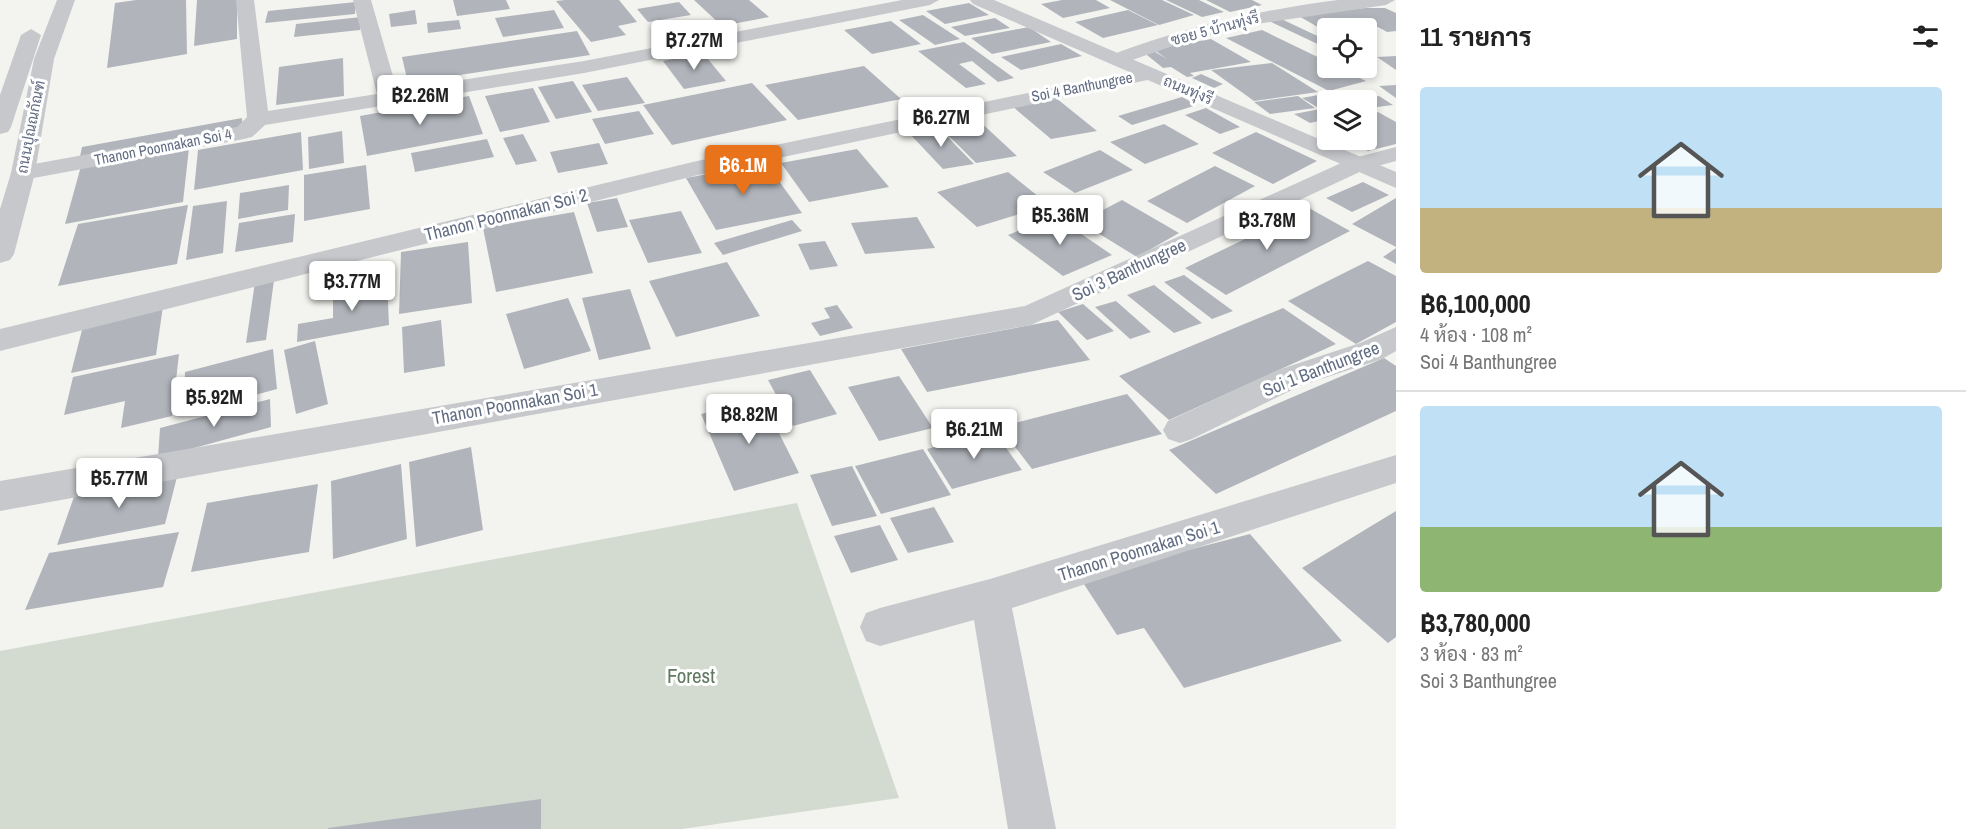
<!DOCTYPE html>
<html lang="th">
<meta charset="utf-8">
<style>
:root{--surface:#fff;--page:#f6f6f6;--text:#222;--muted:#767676;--line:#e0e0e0;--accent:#e9731a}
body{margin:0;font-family:"Archivo Narrow",Sarabun,sans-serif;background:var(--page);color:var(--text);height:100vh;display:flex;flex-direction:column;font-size:22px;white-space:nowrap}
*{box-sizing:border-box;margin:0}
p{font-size:20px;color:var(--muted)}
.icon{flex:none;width:33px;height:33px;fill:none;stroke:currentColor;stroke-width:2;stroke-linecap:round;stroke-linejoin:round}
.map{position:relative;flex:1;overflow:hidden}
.side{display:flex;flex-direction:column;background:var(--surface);width:570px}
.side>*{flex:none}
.tools{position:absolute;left:1317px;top:18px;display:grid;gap:12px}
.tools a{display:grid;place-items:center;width:60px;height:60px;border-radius:6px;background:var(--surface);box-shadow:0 3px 9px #0003;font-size:30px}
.price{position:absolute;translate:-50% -51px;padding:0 14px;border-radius:6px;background:#fff;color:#222;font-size:20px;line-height:39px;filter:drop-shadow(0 2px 3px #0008)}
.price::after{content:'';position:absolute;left:50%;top:36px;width:18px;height:14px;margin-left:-9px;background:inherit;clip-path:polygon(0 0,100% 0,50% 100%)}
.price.selected{background:var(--accent);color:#fff}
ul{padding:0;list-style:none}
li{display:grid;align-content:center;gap:12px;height:318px;padding:0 24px}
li+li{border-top:2px solid var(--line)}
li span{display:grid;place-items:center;height:186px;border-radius:6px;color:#555}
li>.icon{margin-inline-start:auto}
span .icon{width:108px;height:108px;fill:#fffc;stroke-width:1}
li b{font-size:26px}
h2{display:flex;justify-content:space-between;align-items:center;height:72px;padding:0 24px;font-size:26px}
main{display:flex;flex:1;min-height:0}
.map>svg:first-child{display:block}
.green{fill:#d3dbd0}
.building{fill:#b1b5bb}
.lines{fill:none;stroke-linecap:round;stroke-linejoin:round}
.minor{fill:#c6c8cc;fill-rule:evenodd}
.tertiary{fill:#c6c8cc;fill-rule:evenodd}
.labels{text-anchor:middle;stroke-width:6;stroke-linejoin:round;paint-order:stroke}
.far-street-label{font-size:15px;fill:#626d82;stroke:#fff}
.street-label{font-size:18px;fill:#626d82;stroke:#fff}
.near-park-label{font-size:21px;fill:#617961;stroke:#fff}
</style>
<main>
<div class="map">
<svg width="1396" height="829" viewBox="0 0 1396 829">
<rect width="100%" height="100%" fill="#f3f4ef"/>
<path class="green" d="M 797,503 L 899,798 L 682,829 L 0,829 L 0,651 Z"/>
<path class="building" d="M 136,0 L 186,0 L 187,54 L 107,68 L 115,3 Z
M 197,0 L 237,0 L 237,39 L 194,46 Z
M 453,0 L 506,0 L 510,9 L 457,16 Z
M 565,0 L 619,0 L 637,22 L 618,26 L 626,35 L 591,42 L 556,1 Z
M 694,0 L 749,0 L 769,17 L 722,26 Z
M 1062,0 L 1096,0 L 1110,8 L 1063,18 L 1041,4 Z
M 1110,0 L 1162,0 L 1194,15 L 1159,25 Z
M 1166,0 L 1199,0 L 1224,12 L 1202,17 Z
M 1206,0 L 1252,0 L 1262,5 L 1230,12 Z
M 356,2 L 355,14 L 265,23 L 268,11 Z
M 679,2 L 691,15 L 648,22 L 637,9 Z
M 969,3 L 989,15 L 945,24 L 926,11 Z
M 1365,8 L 1385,8 L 1396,13 L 1396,31 L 1387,32 L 1378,27 L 1328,28 L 1328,33 L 1297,15 Z
M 415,10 L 417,24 L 391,27 L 389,14 Z
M 554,10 L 564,28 L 503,37 L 495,18 Z
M 1128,10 L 1158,25 L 1103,38 L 1075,22 Z
M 923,15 L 960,39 L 935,45 L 899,20 Z
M 1275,16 L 1328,41 L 1328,49 L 1265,19 Z
M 361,17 L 360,30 L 294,37 L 296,24 Z
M 995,18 L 1010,28 L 965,36 L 951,27 Z
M 459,20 L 461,29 L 428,33 L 427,23 Z
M 891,21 L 921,44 L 872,54 L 844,30 Z
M 1029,27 L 1051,42 L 992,54 L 971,38 Z
M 1262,30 L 1328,62 L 1328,68 L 1339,68 L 1366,81 L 1329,91 L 1226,38 Z
M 577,31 L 590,55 L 408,83 L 402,57 Z
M 1211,39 L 1251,62 L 1190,73 L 1194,76 L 1187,77 L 1171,67 L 1163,68 L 1142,51 L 1152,50 L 1167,59 L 1153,49 Z
M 964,42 L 1014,78 L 998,82 L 972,61 L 959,64 L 986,84 L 966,88 L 918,51 Z
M 1061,44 L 1082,56 L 1021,70 L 1001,57 Z
M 703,53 L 726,81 L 684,89 L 663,61 Z
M 1396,56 L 1396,70 L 1377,57 Z
M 343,58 L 344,96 L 276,105 L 279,67 Z
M 1272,63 L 1318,92 L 1254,101 L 1211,70 Z
M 864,66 L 901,99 L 798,120 L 765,85 Z
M 1201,74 L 1223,84 L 1214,88 L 1192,78 Z
M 627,77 L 645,103 L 598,111 L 582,85 Z
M 573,81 L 592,112 L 556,119 L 538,87 Z
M 752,83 L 787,120 L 672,145 L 643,105 Z
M 1396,85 L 1396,98 L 1379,86 Z
M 533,88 L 550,122 L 500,132 L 485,96 Z
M 1318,95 L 1328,100 L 1328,119 L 1310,123 L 1294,114 L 1320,109 L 1302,98 Z
M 469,96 L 483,134 L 367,156 L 360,116 Z
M 1298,96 L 1315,108 L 1270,114 L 1254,102 Z
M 1379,96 L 1393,105 L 1369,108 L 1366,100 L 1360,100 Z
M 1182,97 L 1197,105 L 1132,125 L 1118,116 Z
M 1056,98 L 1097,131 L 1051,139 L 1012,106 Z
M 1206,108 L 1240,127 L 1220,134 L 1185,115 Z
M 639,111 L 654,134 L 605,144 L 592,119 Z
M 1378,112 L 1396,122 L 1396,144 L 1368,151 L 1348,140 L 1366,140 L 1366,114 Z
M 975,117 L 1017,156 L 976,163 L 937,124 Z
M 242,118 L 243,131 L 79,161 L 82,147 Z
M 1164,124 L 1199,144 L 1145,164 L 1110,142 Z
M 938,127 L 974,164 L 943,169 L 908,132 Z
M 342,131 L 344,163 L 309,169 L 308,137 Z
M 301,132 L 303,170 L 194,190 L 198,150 Z
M 1256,132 L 1317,161 L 1273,184 L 1212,153 Z
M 523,134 L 537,161 L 516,165 L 503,138 Z
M 487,139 L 494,157 L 415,172 L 411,153 Z
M 599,143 L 608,164 L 558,173 L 550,152 Z
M 189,148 L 183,202 L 65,224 L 81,166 Z
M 857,149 L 889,187 L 809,202 L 781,163 Z
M 1100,150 L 1133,170 L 1075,193 L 1043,172 Z
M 766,163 L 802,213 L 716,230 L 686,178 Z
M 366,165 L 370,209 L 304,221 L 304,175 Z
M 1215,166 L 1255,186 L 1187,223 L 1147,201 Z
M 1008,172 L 1049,205 L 977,227 L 937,192 Z
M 1363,182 L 1389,195 L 1352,212 L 1326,198 Z
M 289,185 L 288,210 L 238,219 L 240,193 Z
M 617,198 L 628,227 L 597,232 L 587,203 Z
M 1396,198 L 1396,247 L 1352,224 Z
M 1122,200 L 1179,233 L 1137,257 L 1080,222 Z
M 227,201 L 223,253 L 186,260 L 193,206 Z
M 188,205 L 177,264 L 58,286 L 78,224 Z
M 1309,208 L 1350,231 L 1226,295 L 1185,268 Z
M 681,211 L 702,253 L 648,263 L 629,220 Z
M 574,212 L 593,273 L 496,292 L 483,228 Z
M 295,214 L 293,242 L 235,252 L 239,223 Z
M 1055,216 L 1112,255 L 1063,276 L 1008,235 Z
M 917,217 L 935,248 L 865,254 L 851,223 Z
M 792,220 L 802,231 L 723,255 L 714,243 Z
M 825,241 L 838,266 L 810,270 L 798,244 Z
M 468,242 L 472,303 L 399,314 L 401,252 Z
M 1396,248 L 1396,264 L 1383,257 Z
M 1368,261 L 1396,276 L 1396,322 L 1356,344 L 1288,301 Z
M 727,262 L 760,316 L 676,337 L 649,281 Z
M 1184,275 L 1233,311 L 1212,319 L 1164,282 Z
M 387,279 L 389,325 L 297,342 L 298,324 L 333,318 L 333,289 Z
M 274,280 L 266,340 L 246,343 L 255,282 Z
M 1154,285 L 1202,323 L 1174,333 L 1127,295 Z
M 630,289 L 651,349 L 599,360 L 582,298 Z
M 568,298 L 591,351 L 524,369 L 506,314 Z
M 1116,301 L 1151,332 L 1130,339 L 1095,307 Z
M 1083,304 L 1114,331 L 1087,340 L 1058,312 Z
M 837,305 L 853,328 L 820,336 L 811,323 L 830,318 L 824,308 Z
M 163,306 L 156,355 L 71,373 L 84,322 Z
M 1283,308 L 1336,344 L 1169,420 L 1119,376 Z
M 441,320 L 445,366 L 404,373 L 402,327 Z
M 1058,320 L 1090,360 L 927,392 L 901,349 Z
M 315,341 L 328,404 L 296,414 L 284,350 Z
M 273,349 L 277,389 L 184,414 L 185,372 Z
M 179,354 L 172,416 L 121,428 L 125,401 L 64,415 L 73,377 Z
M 1384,358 L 1396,366 L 1396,411 L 1216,494 L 1169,450 Z
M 810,370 L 837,414 L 793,426 L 768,380 Z
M 899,376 L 933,428 L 879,441 L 848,387 Z
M 1127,394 L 1162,434 L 1032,469 L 1000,427 Z
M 270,399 L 271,427 L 158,458 L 160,428 Z
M 762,399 L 799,473 L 734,491 L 701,414 Z
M 994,431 L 1022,470 L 952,489 L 927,449 Z
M 471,447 L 483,530 L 416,547 L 409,462 Z
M 923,449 L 951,495 L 881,514 L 855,466 Z
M 401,464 L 407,539 L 333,559 L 331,481 Z
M 852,466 L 877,516 L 832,526 L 810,475 Z
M 178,473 L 165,524 L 57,545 L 76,491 Z
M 318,484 L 309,552 L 191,572 L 207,503 Z
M 934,507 L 954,542 L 908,553 L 890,518 Z
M 1396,511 L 1396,637 L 1388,643 L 1302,568 Z
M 880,525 L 898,560 L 851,573 L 834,536 Z
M 179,532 L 163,587 L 25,610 L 49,553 Z
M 1250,534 L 1342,641 L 1184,688 L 1144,628 L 1117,635 L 1080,578 Z
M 541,799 L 541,829 L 328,829 L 328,828 Z"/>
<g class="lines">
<path class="minor" d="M 236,0 L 254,0 L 268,111 L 377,94 L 353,0 L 371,0 L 397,90 L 584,61 L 902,0 L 939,0 L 930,5 L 584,73 L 265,125 L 252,137 L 244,139 L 23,180 L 14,178 L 11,173 L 14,168 L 23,166 L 237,127 L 247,117 Z
M 1338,0 L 1395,0 L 1386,5 L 1250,25 L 1190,40 L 1118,65 L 1111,63 L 1108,59 L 1111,55 C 1184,27 1260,10 1338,0 Z
M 1150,68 L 1157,70 L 1160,74 L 1157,78 L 698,175 L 0,351 L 0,329 L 697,161 Z
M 1396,147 L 1396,161 L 1366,169 L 1031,325 L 0,511 L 0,481 L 1025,306 L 1350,159 Z
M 1396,327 L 1396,351 L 1382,359 L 1300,386 L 1192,439 L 1180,443 L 1168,439 L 1163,430 L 1168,421 L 1278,370 L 1360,343 Z
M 1396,455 L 1396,483 L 1012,608 L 1056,829 L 1008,829 L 974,620 L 880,646 L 866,641 L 860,627 L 866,613 L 880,608 L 990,579 Z"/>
<path class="tertiary" d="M 57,0 L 75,0 L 54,59 L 35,173 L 14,254 L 10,260 L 0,263 L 0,209 L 11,173 L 34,59 Z
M 970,0 L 994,0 L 1396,172 L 1396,188 L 973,4 Z
M 31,29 L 41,35 L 11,127 L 8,132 L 0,134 L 0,95 L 21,35 Z"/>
</g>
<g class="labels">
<g class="far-street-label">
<text transform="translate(1215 29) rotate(-15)" y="5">ซอย 5 บ้านทุ่งรี</text>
<text transform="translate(1082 87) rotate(-11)" y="5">Soi 4 Banthungree</text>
<text transform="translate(1188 90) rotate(23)" y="5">ถนนทุ่งรี</text>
<text transform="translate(31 127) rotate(-79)" y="5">ถนนปุณณกัณฑ์</text>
<text transform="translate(163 147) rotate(-11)" y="5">Thanon Poonnakan Soi 4</text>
</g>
<g class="street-label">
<text transform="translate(506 215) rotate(-14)" y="6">Thanon Poonnakan Soi 2</text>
<text transform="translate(1129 270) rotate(-25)" y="6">Soi 3 Banthungree</text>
<text transform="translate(1321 369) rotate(-21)" y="6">Soi 1 Banthungree</text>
<text transform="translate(515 404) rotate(-10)" y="6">Thanon Poonnakan Soi 1</text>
<text transform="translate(1139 551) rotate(-17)" y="6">Thanon Poonnakan Soi 1</text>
</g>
<g class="near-park-label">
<text x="691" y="683">Forest</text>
</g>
</g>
</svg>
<div class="tools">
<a><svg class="icon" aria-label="locate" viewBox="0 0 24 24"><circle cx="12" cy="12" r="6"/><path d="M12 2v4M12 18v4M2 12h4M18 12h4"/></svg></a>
<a><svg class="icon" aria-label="layers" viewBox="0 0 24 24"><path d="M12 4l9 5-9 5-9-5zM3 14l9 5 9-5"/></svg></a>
</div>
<b class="price" style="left:694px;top:71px">฿7.27M</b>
<b class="price" style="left:420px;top:126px">฿2.26M</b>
<b class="price" style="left:941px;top:148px">฿6.27M</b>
<b class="price selected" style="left:743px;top:196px">฿6.1M</b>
<b class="price" style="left:1060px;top:246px">฿5.36M</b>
<b class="price" style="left:1267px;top:251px">฿3.78M</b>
<b class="price" style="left:352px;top:312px">฿3.77M</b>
<b class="price" style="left:214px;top:428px">฿5.92M</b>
<b class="price" style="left:749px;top:445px">฿8.82M</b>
<b class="price" style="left:974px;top:460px">฿6.21M</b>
<b class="price" style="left:119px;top:509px">฿5.77M</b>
</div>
<section class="side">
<h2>11 รายการ<svg class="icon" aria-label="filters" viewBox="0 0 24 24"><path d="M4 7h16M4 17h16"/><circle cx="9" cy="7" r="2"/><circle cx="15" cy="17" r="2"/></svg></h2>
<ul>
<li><span style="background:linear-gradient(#bfe0f5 65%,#c2b280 0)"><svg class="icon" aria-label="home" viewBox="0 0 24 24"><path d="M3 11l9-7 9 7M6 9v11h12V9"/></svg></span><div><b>฿6,100,000</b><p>4 ห้อง · 108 m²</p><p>Soi 4 Banthungree</p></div></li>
<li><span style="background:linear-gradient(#bfe0f5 65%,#8fb573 0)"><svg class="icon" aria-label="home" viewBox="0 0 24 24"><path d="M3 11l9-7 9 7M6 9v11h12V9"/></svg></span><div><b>฿3,780,000</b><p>3 ห้อง · 83 m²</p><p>Soi 3 Banthungree</p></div></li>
</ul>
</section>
</main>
